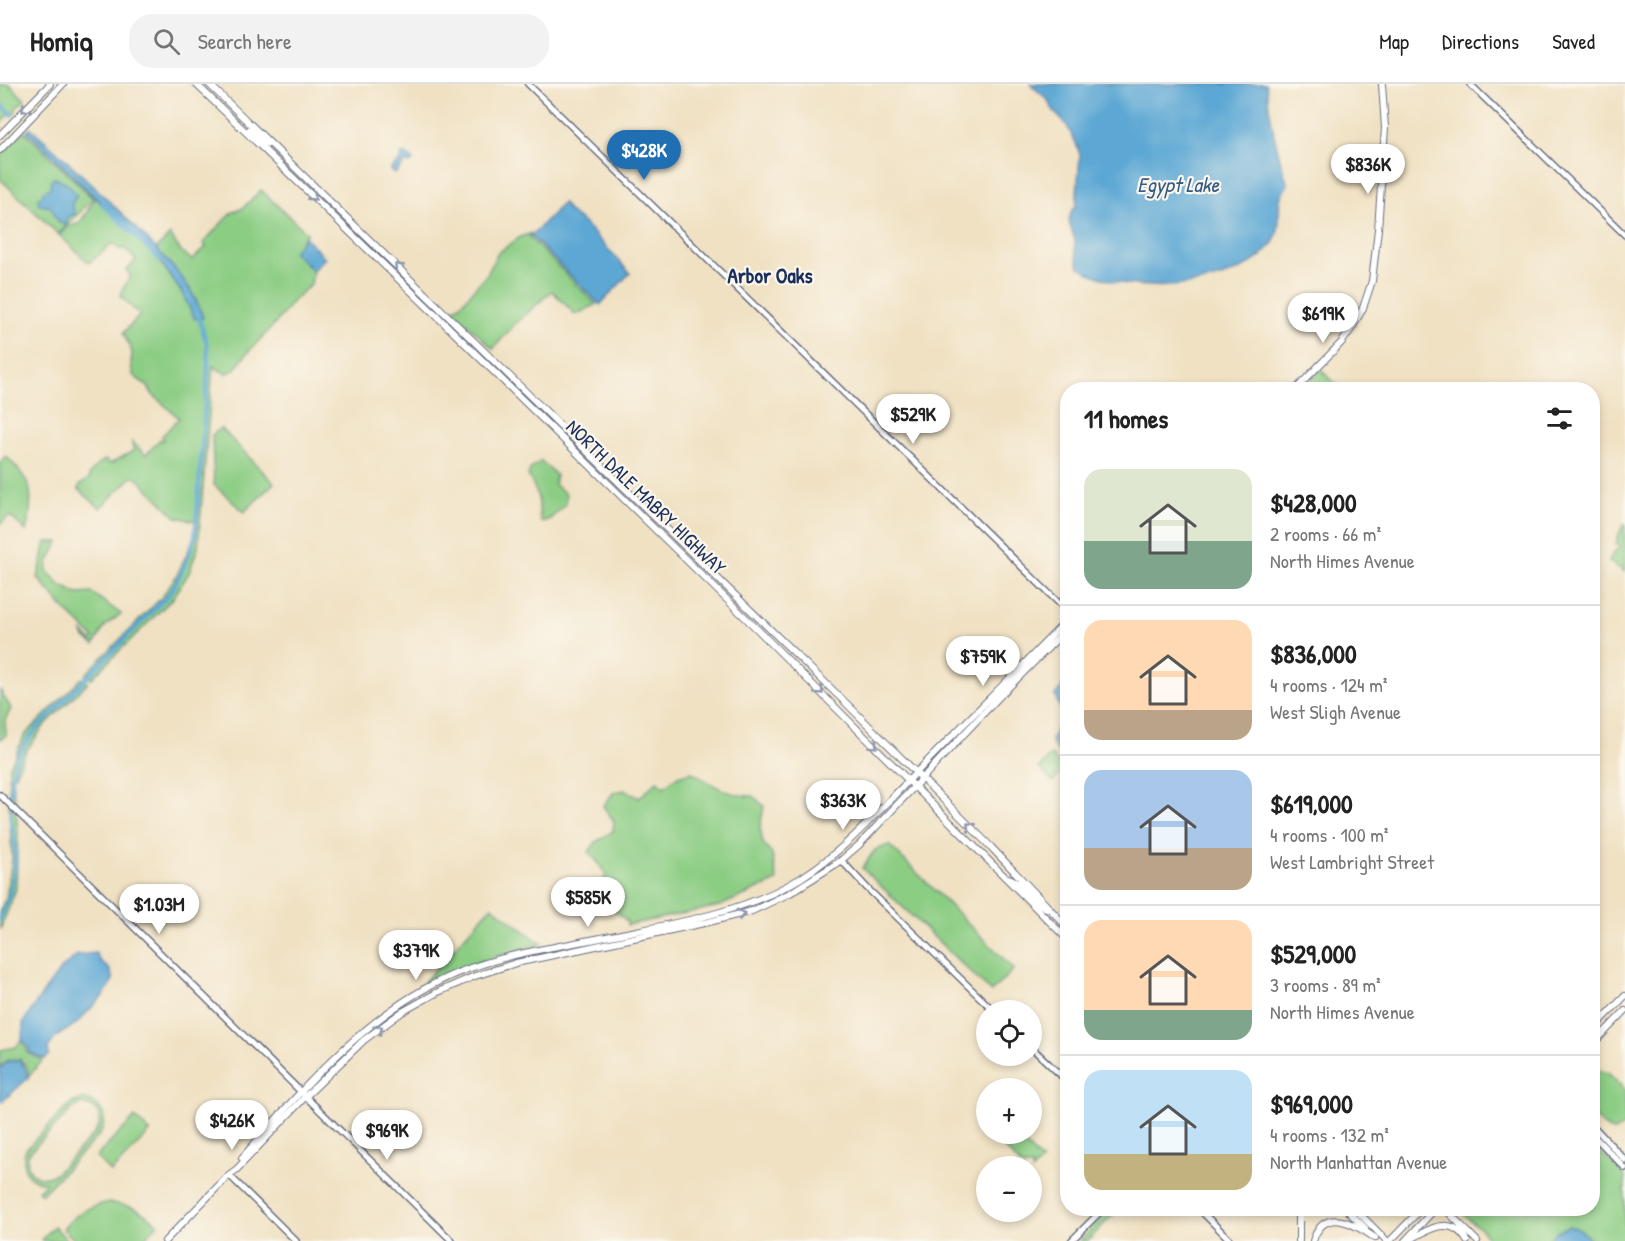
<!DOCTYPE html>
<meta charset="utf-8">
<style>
:root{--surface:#fff;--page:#f2f2f2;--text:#222;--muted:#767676;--line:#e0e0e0;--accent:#1f6fb2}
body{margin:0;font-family:"Patrick Hand",sans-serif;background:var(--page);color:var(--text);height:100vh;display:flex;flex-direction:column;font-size:22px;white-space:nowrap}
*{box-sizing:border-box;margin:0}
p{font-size:20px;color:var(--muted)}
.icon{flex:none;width:33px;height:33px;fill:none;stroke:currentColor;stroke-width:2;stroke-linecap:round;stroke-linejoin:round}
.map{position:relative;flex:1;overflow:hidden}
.sheet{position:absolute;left:1060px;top:298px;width:540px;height:834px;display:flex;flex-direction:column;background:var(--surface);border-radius:24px;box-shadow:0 3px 9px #0003}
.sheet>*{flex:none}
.controls{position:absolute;left:976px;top:916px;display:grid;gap:12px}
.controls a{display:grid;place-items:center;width:66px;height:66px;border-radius:50%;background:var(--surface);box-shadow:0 3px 9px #0003;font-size:30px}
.price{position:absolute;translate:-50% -51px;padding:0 14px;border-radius:21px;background:#fff;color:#222;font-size:20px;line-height:39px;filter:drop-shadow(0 2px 3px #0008)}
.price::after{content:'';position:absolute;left:50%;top:36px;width:18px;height:14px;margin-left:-9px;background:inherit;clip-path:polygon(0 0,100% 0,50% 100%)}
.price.selected{background:var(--accent);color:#fff}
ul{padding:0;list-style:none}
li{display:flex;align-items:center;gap:18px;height:150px;padding:0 24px}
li+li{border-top:2px solid var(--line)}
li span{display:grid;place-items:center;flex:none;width:168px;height:120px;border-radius:18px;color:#555}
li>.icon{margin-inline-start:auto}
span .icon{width:72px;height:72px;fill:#fffc;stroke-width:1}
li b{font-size:26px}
h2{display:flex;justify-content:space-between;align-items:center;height:72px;padding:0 24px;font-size:26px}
header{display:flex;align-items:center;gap:36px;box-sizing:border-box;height:84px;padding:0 30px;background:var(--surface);border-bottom:2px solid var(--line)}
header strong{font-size:28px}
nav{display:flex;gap:33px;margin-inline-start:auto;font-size:21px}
.search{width:420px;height:54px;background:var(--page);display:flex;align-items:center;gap:15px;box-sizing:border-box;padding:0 21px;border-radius:24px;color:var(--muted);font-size:22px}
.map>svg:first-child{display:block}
.green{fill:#8ccd84;stroke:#547e71;stroke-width:1.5;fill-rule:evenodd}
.water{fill:#5ca7d4;stroke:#3c6b99;stroke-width:1.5}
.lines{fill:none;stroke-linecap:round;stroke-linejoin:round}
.canal{stroke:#5ca7d4;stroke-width:4}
.tertiary-casing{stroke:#666d81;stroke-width:8}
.secondary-casing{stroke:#666d81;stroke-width:8}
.primary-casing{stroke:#666d81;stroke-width:8}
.tertiary{stroke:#fff;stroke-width:5}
.secondary{stroke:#fff;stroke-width:6}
.primary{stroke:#fff;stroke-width:6}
.oneway{stroke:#8d97ae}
.labels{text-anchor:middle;stroke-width:4.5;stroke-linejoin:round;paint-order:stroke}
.street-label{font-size:20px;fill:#1b2f5e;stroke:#fbf7ec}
.water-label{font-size:21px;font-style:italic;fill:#325987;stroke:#fbf7ec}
.neighbourhood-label{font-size:21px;font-weight:bold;fill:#1b2f5e;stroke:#fbf7ec}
</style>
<header>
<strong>Homiq</strong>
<div class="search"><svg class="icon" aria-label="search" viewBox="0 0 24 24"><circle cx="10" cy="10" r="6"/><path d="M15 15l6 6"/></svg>Search here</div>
<nav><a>Map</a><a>Directions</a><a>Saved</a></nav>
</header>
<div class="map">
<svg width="1625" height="1157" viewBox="0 0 1625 1157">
<rect width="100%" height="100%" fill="#fbf7ec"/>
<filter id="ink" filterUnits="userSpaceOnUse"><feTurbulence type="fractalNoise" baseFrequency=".0167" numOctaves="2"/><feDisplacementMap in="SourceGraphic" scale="12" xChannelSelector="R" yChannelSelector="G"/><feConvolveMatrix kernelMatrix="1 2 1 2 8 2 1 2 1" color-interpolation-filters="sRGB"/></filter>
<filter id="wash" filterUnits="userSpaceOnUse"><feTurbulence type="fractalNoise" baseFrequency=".008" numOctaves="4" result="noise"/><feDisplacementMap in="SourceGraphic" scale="24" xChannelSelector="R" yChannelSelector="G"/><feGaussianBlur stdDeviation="1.35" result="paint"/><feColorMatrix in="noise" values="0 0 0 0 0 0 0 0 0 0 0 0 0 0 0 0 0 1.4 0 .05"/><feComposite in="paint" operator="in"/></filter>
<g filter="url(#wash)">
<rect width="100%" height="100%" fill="#f0e1c3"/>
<path class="green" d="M 0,0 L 9,0 L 25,16 L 15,25 L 16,27 L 12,32 L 10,30 L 0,40 Z
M 24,47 L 93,115 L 58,150 L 0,95 L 0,72 Z
M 55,75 L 158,174 L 182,209 L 195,235 L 203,234 C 195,206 176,185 156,165 L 170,151 L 180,166 L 192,176 L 206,163 L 203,159 L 231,129 L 243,124 L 261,106 L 307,149 L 294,168 L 313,186 L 311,200 L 293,217 L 275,240 L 249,267 L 234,286 L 226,290 L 213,282 L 198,463 L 189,489 L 173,514 L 91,595 L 85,591 L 161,514 L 177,491 L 194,454 L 195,437 L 176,433 L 136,393 L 131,394 L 100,424 L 78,405 L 80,401 L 90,394 L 89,391 L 98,380 L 105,376 L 110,380 L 133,367 L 132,358 L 146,371 L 160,355 L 162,357 L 164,355 L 162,352 L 179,334 L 153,311 L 148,303 L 133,291 L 131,281 L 132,268 L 123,249 L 140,231 L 121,213 C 121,205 127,200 130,192 L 127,186 L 136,176 L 124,164 L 121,166 L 112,160 L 89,179 L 59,151 L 68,142 C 85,142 86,125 95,115 Z
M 532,149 L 529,152 L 530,154 L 596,220 L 576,231 L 552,207 L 514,241 L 493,265 L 453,226 L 463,218 L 487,190 L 498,169 L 520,153 Z
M 1321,286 L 1343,306 L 1301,306 Z
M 221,344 L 274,399 L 244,428 L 214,401 L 212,351 Z
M 6,372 C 14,380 26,392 29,403 C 33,415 29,436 26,447 L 10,432 L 0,440 L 0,378 Z
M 541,377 L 556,391 L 554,400 L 566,410 L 566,420 L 550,435 L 541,438 C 538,429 540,422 538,414 C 536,406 532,398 528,391 L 531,384 Z
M 1625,440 L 1625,488 L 1609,477 L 1613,470 L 1620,463 L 1616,460 C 1618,453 1619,445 1625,440 Z
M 46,458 L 59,458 L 48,478 L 47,487 L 60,501 L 77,510 L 92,509 L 121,530 L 105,542 L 94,561 L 84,553 L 83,548 L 91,557 L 94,554 L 66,527 L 38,494 Z
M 82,594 L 88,598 L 44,642 L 26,667 L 12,697 L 16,724 L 9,717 L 9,684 L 25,651 Z
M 0,605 C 2,612 8,618 11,625 L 5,636 L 6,651 L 0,656 Z
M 1051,671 L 1065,685 L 1053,698 L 1039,684 Z
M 691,688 C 713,700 726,712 753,712 L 764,722 L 760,744 L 763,759 L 772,770 L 777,797 L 720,822 L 627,841 L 627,837 L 595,810 L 602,800 L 606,791 L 599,780 L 589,768 L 596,758 L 613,747 L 614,737 L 603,722 L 614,708 L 625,706 L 639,714 L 657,697 L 664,703 L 678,692 Z
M 9,722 L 16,729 L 18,747 L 16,805 L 0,846 L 0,826 L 6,814 L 12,774 Z
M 889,761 L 1014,885 L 991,908 L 862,784 L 875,766 Z
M 492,822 L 542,860 C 498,870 455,885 415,908 Z
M 21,957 L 26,963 L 27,969 L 43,976 L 29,992 L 27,983 L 20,975 L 7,976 L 0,983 L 0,966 L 16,963 Z
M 1598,986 L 1608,989 L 1625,1006 L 1625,1041 C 1611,1055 1603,1041 1593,1031 L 1593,991 Z
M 85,1015 C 102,1020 109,1034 100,1050 L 42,1110 L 38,1107 L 46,1099 L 37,1097 L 28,1091 L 24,1083 L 24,1070 L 27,1064 L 70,1020 L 80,1016 ZM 81,1020 L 90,1022 L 97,1027 L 100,1035 L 99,1042 L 94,1050 L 55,1090 C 38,1099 23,1088 29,1069 L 73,1024 Z
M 135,1033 L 150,1048 L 111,1088 L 96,1073 Z
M 1014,1050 L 1042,1077 L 1032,1087 L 1032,1083 L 1023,1083 L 1002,1062 Z
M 1593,1061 L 1625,1092 L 1625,1157 L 1490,1157 L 1483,1147 L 1457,1125 L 1593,1125 Z
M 106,1119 C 130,1120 140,1125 158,1140 L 142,1157 L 76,1157 L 63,1145 C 75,1130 87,1123 106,1119 Z
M 1110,1125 L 1118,1125 L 1088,1157 L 1080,1157 Z
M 54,1142 L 68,1157 L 42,1157 L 43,1154 Z"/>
<path class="water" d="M 1030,0 L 1266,0 C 1270,33 1276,68 1288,100 C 1285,105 1281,111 1280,116 C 1278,129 1281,145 1274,157 C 1241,208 1126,215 1079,183 L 1075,167 L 1075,157 L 1069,137 L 1071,128 L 1076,122 L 1080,71 L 1076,59 L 1066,40 L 1055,29 L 1047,15 Z
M 31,44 C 69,78 106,113 141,149 C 166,175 192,199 203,234 L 195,235 L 182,209 L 158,174 L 27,47 Z
M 405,69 L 413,76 L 409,80 L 406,78 L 395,90 L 390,86 L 402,74 L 401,71 Z
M 53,94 L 57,94 L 69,101 L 77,112 L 72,119 L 75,130 L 67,134 L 67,141 C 57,140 55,132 51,123 L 39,121 L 38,113 L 42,112 L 43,108 L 50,104 L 51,98 Z
M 563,119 L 568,127 L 584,139 L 630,189 L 600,221 L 531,152 Z
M 305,153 L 325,174 L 313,186 L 293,168 Z
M 1068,596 L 1068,610 L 1066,613 C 1068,624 1071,639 1064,648 L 1068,654 L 1068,665 L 1066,667 L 1060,668 L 1055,664 L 1051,656 L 1062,636 L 1064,627 L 1059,622 L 1055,611 Z
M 96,869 L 99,876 L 110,886 L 113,896 L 104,911 L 76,940 L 56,953 L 48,964 L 49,971 L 45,975 L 29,968 L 28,962 L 22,956 L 23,939 L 38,916 L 60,886 L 77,871 Z
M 8,977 L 20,977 L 25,984 L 28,994 L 2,1018 L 0,1017 L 0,985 Z
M 1569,1142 L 1580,1145 L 1592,1157 L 1547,1157 L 1557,1147 Z"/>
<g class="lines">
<path class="canal" d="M 0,20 L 12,31
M 102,120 L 161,177
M 10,717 C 11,685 16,669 37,644 L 169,510 C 181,492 189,473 195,452 L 208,284 L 207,261 L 198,230
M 0,835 C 11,810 18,783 14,756 C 13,746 10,737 10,727"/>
</g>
</g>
<g filter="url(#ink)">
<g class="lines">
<g class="tertiary-casing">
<path id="tertiary" d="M 528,0 L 1068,528
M 1470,0 L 1625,151
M 0,711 L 452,1157
M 841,776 L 867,804 L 994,927
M 1032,964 L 1068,998
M 1593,1042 L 1625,1076
M 1593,1051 L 1625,1084
M 229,1091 L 296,1157
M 1199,1125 L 1231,1157
M 1071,1157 L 1103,1125"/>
</g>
<g class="secondary-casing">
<path id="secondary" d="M 0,51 L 50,0
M 0,66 L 63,0
M 1295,306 L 1342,258 L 1352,244 L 1363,224 L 1372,197 L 1378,145 L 1385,44 L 1382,0
M 242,1074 C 303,1004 370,925 457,889 C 501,871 554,863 601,854 C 663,841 731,832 787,802 C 836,776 872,734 910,695 C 962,641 1016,589 1068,535
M 165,1157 L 229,1091 L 237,1085 L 305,1013 L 364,956 L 402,928 L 438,908 L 475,892 L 516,879 L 709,838 L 752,827 L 790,809 L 839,778 L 859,761 L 998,614 L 1068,544"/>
</g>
<g class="primary-casing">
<path id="primary" d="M 196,0 L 440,235 L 758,546 L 1068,856
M 209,0 L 846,619 L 991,763 L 1068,844
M 249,46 C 255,52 262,60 270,60
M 1005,793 C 1022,797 1031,816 1046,824
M 1593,945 L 1625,912
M 1593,960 L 1625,927
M 1346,1125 L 1365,1144
M 1355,1125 L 1387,1157
M 1384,1125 L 1398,1127 L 1409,1125
M 1445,1125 L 1477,1157
M 1299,1157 L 1299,1125
M 1313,1157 C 1324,1121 1355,1140 1375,1154
M 1390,1157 L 1421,1125
M 1405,1157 L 1435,1125
M 1408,1157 C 1428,1145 1452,1130 1467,1157"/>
</g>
<use href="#tertiary" class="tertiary"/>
<use href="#secondary" class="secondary"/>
<use href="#primary" class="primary"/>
</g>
<defs><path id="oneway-chevron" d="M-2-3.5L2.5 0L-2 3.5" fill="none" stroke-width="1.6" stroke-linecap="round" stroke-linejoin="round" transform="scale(1.5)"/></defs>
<g class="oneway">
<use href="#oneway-chevron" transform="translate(25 25) rotate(135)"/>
<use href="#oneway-chevron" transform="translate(313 113) rotate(44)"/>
<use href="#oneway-chevron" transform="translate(398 183) rotate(-136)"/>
<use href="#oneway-chevron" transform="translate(820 607) rotate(45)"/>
<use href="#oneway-chevron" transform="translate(874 661) rotate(45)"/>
<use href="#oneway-chevron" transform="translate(970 742) rotate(-136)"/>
<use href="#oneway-chevron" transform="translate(741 830) rotate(-15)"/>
<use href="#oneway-chevron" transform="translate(379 945) rotate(-38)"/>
</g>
</g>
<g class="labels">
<g class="street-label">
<text transform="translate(646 413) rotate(44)" y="7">NORTH DALE MABRY HIGHWAY</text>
</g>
<g class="water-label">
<text x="1178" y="108">Egypt Lake</text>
</g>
<g class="neighbourhood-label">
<text x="770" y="199">Arbor Oaks</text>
</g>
</g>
</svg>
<div class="controls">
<a><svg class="icon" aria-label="locate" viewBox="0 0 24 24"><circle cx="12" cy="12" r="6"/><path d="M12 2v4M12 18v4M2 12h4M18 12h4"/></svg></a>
<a>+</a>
<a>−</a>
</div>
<b class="price selected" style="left:644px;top:97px">$428K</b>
<b class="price" style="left:1368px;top:111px">$836K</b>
<b class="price" style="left:1323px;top:260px">$619K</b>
<b class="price" style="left:913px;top:361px">$529K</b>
<b class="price" style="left:983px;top:603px">$759K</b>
<b class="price" style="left:843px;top:747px">$363K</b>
<b class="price" style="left:588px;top:844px">$585K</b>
<b class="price" style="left:159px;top:851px">$1.03M</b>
<b class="price" style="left:416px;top:897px">$379K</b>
<b class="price" style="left:232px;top:1067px">$426K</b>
<b class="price" style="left:387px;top:1077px">$969K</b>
<section class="sheet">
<h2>11 homes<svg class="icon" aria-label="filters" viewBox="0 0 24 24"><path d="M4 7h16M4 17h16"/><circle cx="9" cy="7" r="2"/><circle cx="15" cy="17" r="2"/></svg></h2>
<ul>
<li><span style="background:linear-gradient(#dfe7d0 60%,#7fa58c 0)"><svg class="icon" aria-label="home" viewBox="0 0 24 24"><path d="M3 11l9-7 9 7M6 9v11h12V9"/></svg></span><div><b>$428,000</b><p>2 rooms · 66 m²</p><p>North Himes Avenue</p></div></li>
<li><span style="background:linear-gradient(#ffd9b3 75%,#b9a48a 0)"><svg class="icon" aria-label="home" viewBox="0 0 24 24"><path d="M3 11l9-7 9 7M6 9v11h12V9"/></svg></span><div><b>$836,000</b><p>4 rooms · 124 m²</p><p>West Sligh Avenue</p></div></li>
<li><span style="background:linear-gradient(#a9c7e8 65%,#b9a48a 0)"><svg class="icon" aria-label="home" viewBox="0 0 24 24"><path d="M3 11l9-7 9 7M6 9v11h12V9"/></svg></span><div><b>$619,000</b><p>4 rooms · 100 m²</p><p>West Lambright Street</p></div></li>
<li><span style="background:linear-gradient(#ffd9b3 75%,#7fa58c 0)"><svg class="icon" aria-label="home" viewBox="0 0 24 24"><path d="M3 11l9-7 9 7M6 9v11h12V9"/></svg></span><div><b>$529,000</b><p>3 rooms · 89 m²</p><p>North Himes Avenue</p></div></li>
<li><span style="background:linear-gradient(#bfe0f5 70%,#c2b280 0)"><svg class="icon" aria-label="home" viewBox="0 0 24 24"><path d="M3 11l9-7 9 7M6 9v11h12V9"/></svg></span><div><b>$969,000</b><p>4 rooms · 132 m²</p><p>North Manhattan Avenue</p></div></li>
</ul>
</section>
</div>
